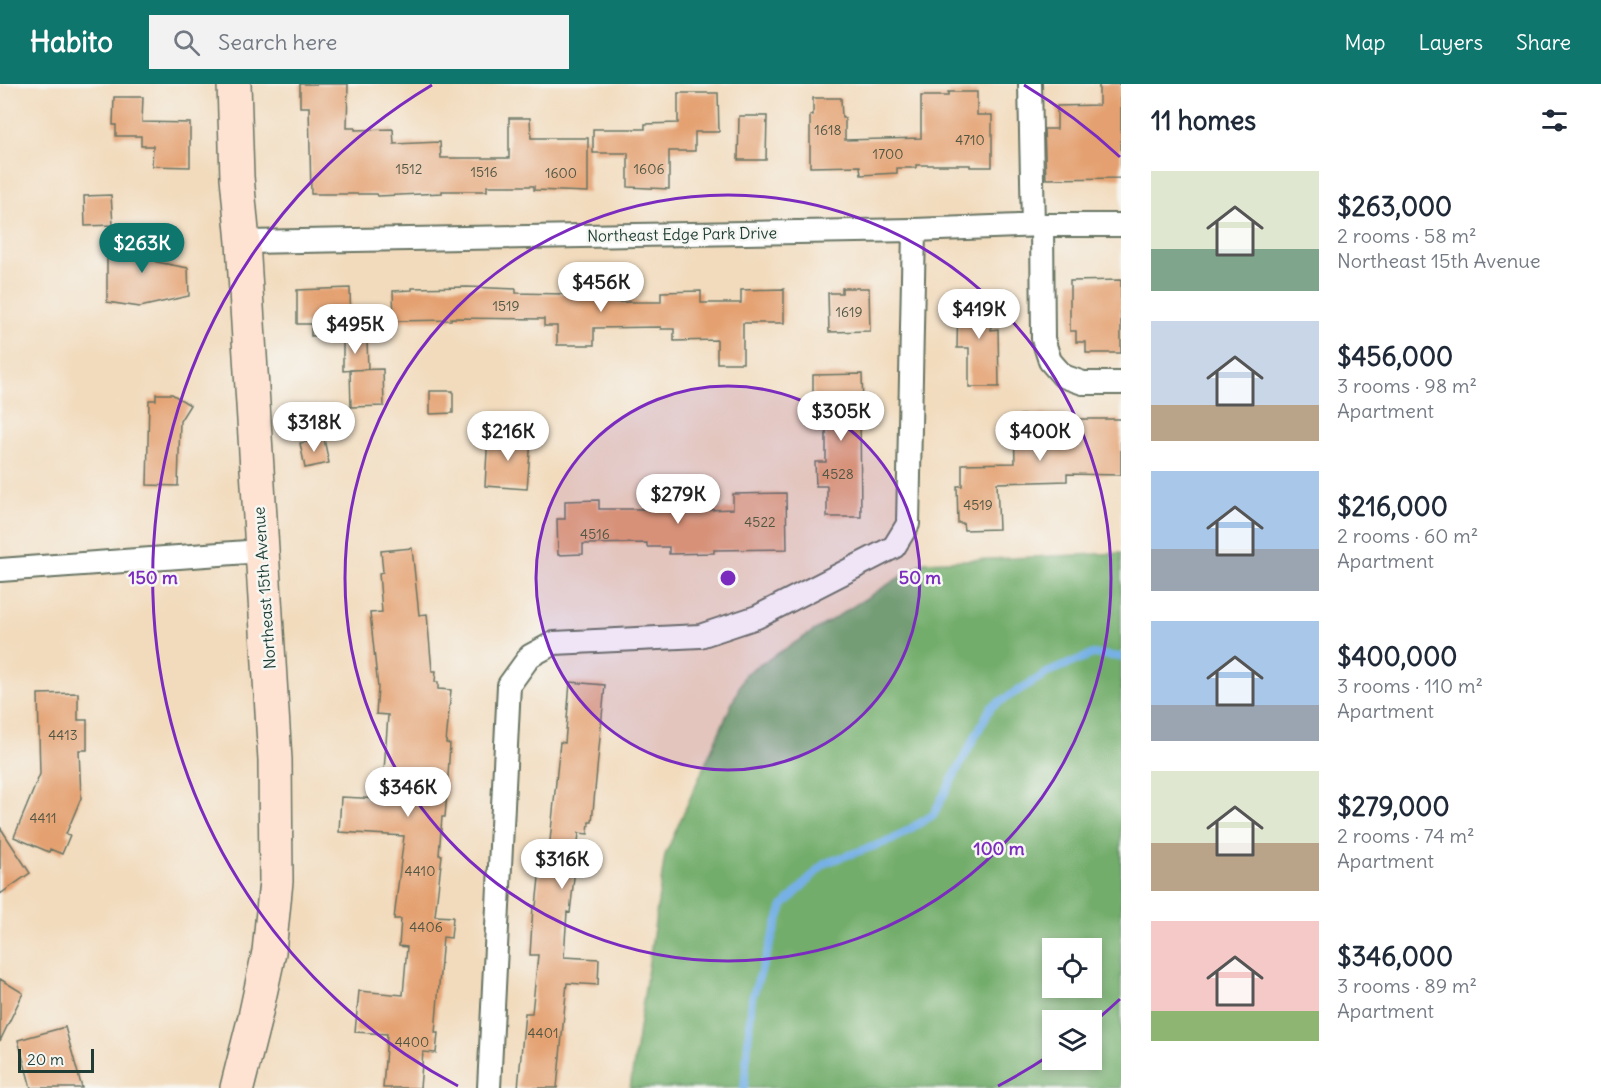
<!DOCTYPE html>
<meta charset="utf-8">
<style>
:root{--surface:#fff;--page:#f2f2f3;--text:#1f2937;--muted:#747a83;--accent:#0f766e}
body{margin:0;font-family:Delius,sans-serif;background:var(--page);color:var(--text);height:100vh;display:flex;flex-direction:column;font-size:22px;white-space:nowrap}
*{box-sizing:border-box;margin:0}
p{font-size:20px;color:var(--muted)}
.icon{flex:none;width:33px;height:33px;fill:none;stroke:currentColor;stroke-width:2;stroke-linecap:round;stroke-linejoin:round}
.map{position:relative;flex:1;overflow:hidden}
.side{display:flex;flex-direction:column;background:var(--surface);width:480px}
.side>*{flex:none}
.tools{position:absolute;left:1042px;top:854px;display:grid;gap:12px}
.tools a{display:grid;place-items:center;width:60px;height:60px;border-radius:0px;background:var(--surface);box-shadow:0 3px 9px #0003;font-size:30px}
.scale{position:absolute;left:18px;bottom:15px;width:76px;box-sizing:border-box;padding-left:6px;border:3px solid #1f3d34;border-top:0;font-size:16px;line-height:21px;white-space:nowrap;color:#1f3d34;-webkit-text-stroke:4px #f6f6f2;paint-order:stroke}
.price{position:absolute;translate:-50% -51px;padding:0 14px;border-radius:21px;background:#fff;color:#222;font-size:20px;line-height:39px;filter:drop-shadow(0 2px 3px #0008)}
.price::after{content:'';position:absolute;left:50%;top:36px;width:18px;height:14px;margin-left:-9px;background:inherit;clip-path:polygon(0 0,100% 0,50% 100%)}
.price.on{background:var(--accent);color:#fff}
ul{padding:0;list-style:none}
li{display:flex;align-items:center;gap:18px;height:150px;padding:0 30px}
li span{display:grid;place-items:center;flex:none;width:168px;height:120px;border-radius:0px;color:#555}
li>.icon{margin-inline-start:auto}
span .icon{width:72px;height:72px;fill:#fffc;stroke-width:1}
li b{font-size:26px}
h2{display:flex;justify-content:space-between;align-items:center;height:72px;padding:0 30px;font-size:26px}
header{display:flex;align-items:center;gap:36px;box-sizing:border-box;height:84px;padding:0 30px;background:var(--accent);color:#fff}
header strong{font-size:28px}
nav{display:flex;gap:33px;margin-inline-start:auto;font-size:21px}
.search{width:420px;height:54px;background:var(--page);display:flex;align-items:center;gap:15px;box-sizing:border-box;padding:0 21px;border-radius:0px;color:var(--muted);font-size:22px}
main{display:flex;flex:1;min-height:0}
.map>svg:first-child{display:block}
.forest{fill:#73ad6c;stroke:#497550;stroke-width:1.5;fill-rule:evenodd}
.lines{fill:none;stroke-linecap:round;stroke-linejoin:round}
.stream{stroke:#76b0e6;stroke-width:8}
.building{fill:#e4a06f}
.street-casing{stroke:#697464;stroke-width:26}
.secondary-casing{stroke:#697464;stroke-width:36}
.street{stroke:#fff;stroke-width:22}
.secondary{stroke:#fee3d2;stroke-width:33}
.ring{fill:none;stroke:#7b2cbf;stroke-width:3}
.labels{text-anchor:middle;stroke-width:5;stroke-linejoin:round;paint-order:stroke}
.number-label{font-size:14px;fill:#505643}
.street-label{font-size:16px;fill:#1f3d34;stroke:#f6f6f2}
.centre{fill:#7b2cbf;stroke:#f6f6f2;stroke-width:3}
.ring-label{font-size:18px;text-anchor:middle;font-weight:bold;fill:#7b2cbf;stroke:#f6f6f2;stroke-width:5;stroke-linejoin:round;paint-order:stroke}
</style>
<header>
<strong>Habito</strong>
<div class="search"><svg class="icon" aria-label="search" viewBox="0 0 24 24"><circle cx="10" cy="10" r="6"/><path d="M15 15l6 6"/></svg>Search here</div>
<nav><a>Map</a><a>Layers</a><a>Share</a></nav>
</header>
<main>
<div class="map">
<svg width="1121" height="1004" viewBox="0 0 1121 1004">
<rect width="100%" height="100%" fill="#f6f6f2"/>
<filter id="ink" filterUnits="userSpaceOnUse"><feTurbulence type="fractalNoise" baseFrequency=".0167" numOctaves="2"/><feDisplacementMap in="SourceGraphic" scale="12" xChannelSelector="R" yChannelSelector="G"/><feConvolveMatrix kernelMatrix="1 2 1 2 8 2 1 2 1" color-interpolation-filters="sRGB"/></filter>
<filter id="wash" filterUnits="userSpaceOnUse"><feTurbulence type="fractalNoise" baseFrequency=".008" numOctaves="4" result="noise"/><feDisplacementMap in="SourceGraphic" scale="24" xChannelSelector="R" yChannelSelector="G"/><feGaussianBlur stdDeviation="1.35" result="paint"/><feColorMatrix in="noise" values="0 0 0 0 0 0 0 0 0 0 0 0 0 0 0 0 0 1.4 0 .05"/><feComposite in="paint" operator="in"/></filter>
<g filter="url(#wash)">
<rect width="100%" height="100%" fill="#f2dbbd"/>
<path class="forest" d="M 1121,469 L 1121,1004 L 630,1004 L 665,771 L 745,590 L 924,478 ZM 1053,864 L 1092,864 L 1092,903 L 1053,903 ZM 1053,936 L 1092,936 L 1092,975 L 1053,975 Z"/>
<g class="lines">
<path class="stream" d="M 744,1004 L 752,914 L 783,822 L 825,779 L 892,756 L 933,731 L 991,623 L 1049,588 L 1093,570 L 1121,573"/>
</g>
<g id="blocks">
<path class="building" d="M 300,0 L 348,0 L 347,44 L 355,44 L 355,46 L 393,45 L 394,60 L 440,58 L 441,74 L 509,74 L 509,34 L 530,34 L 531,54 L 588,54 L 588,108 L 534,106 L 534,102 L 487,102 L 487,107 L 442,107 L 442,109 L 378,112 L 377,110 L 311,110 L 309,23 L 300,23 Z
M 1099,0 L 1121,0 L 1121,94 L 1046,95 L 1044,45 L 1057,45 L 1057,22 L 1099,21 Z
M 948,8 L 977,8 L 977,31 L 992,31 L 992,83 L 970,83 L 970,81 L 916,81 L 916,84 L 897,84 L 897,89 L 861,91 L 860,82 L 810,83 L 810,31 L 813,31 L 813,14 L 841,14 L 842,34 L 845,34 L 845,56 L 921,54 L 921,12 L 948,12 Z
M 678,9 L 718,9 L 719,48 L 695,48 L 695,67 L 669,67 L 669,105 L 628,103 L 628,69 L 593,69 L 593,45 L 645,45 L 645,40 L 678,39 Z
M 114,13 L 143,13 L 142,38 L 190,39 L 190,83 L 152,82 L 153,62 L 141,62 L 141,52 L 116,52 L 116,41 L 113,41 Z
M 739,32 L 767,32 L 766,76 L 738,76 Z
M 111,111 L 113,141 L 85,142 L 84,112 Z
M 140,152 L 156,157 L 156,178 L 188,184 L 189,212 L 140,223 L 107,218 L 107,156 Z
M 1121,196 L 1121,269 L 1086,269 L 1086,258 L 1076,258 L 1076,247 L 1070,247 L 1070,197 Z
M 467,203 L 516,205 L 516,209 L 564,210 L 564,208 L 601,208 L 601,218 L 661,218 L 661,208 L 701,207 L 701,219 L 741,219 L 741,206 L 784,205 L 784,239 L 743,239 L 743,279 L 717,279 L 717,256 L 674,257 L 674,245 L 661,245 L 661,243 L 594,244 L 594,261 L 557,261 L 557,242 L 544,242 L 544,235 L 451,234 L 451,236 L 394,237 L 393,207 L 412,206 L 412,204 Z
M 350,204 L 351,250 L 311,252 L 311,240 L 297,240 L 297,206 Z
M 842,204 L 869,204 L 870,247 L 829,248 L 828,209 L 842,209 Z
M 990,210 L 991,246 L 998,245 L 999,303 L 969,303 L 969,264 L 957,264 L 958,211 Z
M 343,256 L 367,256 L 368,285 L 343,287 Z
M 383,285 L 384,322 L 351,323 L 350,286 Z
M 862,290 L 863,323 L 860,323 L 861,433 L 827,433 L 827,402 L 816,402 L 815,378 L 826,378 L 826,323 L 813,324 L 813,291 Z
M 430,307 L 453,307 L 453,329 L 430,330 Z
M 156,310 L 172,310 L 190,321 L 180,337 L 178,402 L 147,401 L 149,316 L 156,316 Z
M 1065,330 L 1065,335 L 1121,335 L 1121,391 L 1067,390 L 1067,397 L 997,399 L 999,445 L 964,446 L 963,439 L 958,439 L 957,402 L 962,402 L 962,380 L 1015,379 L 1014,343 L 1020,343 L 1020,331 Z
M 488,350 L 518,352 L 518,355 L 531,356 L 527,405 L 485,402 Z
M 324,355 L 329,379 L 305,384 L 300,359 Z
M 786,409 L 787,465 L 714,466 L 714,469 L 669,470 L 669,463 L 647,463 L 647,459 L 583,460 L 583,470 L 558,471 L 557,435 L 565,435 L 565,417 L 599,416 L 599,425 L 646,425 L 646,413 L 682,412 L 682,427 L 733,425 L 733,410 Z
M 412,464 L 419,531 L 427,530 L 432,587 L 436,587 L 435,598 L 438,598 L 438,605 L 451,606 L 446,659 L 450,660 L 447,709 L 445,733 L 442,733 L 439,771 L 442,771 L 435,832 L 453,833 L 451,854 L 443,853 L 435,949 L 438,949 L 436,969 L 423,968 L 420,1004 L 383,1004 L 387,950 L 355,948 L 359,907 L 403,911 L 407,863 L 399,862 L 401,835 L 394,835 L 404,752 L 339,748 L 341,713 L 382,715 L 388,631 L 376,630 L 378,604 L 370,529 L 382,528 L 379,489 L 383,488 L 381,467 Z
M 570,598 L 605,601 L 592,738 L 589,738 L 588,750 L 579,749 L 570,829 L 567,828 L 564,873 L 599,875 L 598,901 L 567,899 L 557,1004 L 518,1004 L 525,929 L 532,929 L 538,871 L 530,871 L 533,822 L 536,822 L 542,766 L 549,767 L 560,658 L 565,659 Z
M 78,609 L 78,636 L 87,636 L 87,666 L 79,666 L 81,714 L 66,750 L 70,751 L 62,770 L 50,765 L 49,768 L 14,753 L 40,690 L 38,610 Z
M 0,743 L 30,789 L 0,810 Z
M 0,895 L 23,909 L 0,957 Z
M 65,943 L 82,1004 L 31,1004 L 18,956 Z"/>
</g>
</g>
<g filter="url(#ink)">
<use href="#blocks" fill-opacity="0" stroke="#697464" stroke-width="1.5"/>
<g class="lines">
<g class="street-casing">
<path id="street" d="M 1030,0 L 1033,142
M 1042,141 L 1043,255 L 1050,277 L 1063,292 L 1083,299 L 1121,299
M 243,158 L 914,146 L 1042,141 L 1121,141
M 0,486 L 261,467
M 489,1004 L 509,601 L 530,572 L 554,559 L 700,552 L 757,533 L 894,463 L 908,440 L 914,146"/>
</g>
<g class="secondary-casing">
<path id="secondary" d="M 234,0 L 237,93 L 243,158 L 275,676 L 276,797 L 269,868 L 255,933 L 237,1004"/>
</g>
<use href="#street" class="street"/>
<use href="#secondary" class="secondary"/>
</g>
</g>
<circle cx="728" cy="494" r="192" fill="#7b2cbf" fill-opacity=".12"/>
<g class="ring">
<circle cx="728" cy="494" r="192"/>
<circle cx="728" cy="494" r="383"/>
<path d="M1120 915A575 575 0 0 1 1094 938M1050 971A575 575 0 0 1 998 1002M458 1002A575 575 0 0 1 432 1M1024 1A575 575 0 0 1 1120 73"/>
</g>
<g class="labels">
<g class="number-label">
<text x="828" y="51">1618</text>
<text x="970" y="61">4710</text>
<text x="888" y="75">1700</text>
<text x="409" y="90">1512</text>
<text x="649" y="90">1606</text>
<text x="484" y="93">1516</text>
<text x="561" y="94">1600</text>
<text x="506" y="227">1519</text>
<text x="849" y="233">1619</text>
<text x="838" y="395">4528</text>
<text x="978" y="426">4519</text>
<text x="760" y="443">4522</text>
<text x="595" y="455">4516</text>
<text x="63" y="656">4413</text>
<text x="43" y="739">4411</text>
<text x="420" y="792">4410</text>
<text x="426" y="848">4406</text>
<text x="543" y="954">4401</text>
<text x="412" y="963">4400</text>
</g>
<g class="street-label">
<text transform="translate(682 150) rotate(-1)" y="6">Northeast Edge Park Drive</text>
<text transform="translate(264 504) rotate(-94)" y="6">Northeast 15th Avenue</text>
</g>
</g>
<circle cx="728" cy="494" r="9" class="centre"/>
<g class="ring-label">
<text x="920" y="500">50 m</text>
<text x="153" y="500">150 m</text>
<text x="999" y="771">100 m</text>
</g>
</svg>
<div class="tools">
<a><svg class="icon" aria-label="locate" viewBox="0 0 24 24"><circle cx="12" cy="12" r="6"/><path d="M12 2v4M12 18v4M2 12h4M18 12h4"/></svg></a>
<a><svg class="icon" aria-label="layers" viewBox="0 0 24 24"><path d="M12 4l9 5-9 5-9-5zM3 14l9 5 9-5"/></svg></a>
</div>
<div class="scale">20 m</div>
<b class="price on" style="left:142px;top:190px">$263K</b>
<b class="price" style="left:601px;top:229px">$456K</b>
<b class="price" style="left:979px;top:256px">$419K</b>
<b class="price" style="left:355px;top:271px">$495K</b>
<b class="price" style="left:841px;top:358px">$305K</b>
<b class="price" style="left:314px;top:369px">$318K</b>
<b class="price" style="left:508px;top:378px">$216K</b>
<b class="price" style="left:1040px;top:378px">$400K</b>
<b class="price" style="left:678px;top:441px">$279K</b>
<b class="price" style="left:408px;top:734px">$346K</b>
<b class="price" style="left:562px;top:806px">$316K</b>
</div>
<section class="side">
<h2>11 homes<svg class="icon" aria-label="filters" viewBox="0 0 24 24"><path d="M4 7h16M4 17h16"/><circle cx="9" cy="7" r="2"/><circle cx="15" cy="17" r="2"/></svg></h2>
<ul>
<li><span style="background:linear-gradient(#dfe7d0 65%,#7fa58c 0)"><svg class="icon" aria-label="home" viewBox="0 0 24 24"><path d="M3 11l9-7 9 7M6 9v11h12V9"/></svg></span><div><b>$263,000</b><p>2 rooms · 58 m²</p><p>Northeast 15th Avenue</p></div></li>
<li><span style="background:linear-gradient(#c9d6e8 70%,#b9a48a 0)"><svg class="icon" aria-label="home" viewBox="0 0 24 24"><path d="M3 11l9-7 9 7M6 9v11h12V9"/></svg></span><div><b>$456,000</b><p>3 rooms · 98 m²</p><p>Apartment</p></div></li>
<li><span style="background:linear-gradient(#a9c7e8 65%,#9aa5b1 0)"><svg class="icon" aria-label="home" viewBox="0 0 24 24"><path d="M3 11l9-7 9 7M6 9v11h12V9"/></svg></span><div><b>$216,000</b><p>2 rooms · 60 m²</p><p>Apartment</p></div></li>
<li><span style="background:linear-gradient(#a9c7e8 70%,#9aa5b1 0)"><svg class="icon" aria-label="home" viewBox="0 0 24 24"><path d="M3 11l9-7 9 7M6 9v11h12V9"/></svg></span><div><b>$400,000</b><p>3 rooms · 110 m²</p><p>Apartment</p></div></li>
<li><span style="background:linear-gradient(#dfe7d0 60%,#b9a48a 0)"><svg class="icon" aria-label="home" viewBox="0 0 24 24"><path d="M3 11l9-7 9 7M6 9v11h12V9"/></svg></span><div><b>$279,000</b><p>2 rooms · 74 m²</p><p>Apartment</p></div></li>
<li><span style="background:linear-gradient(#f6c9c9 75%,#8fb573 0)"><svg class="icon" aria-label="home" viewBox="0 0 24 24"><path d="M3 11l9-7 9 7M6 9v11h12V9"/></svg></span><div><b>$346,000</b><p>3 rooms · 89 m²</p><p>Apartment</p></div></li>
</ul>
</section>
</main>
